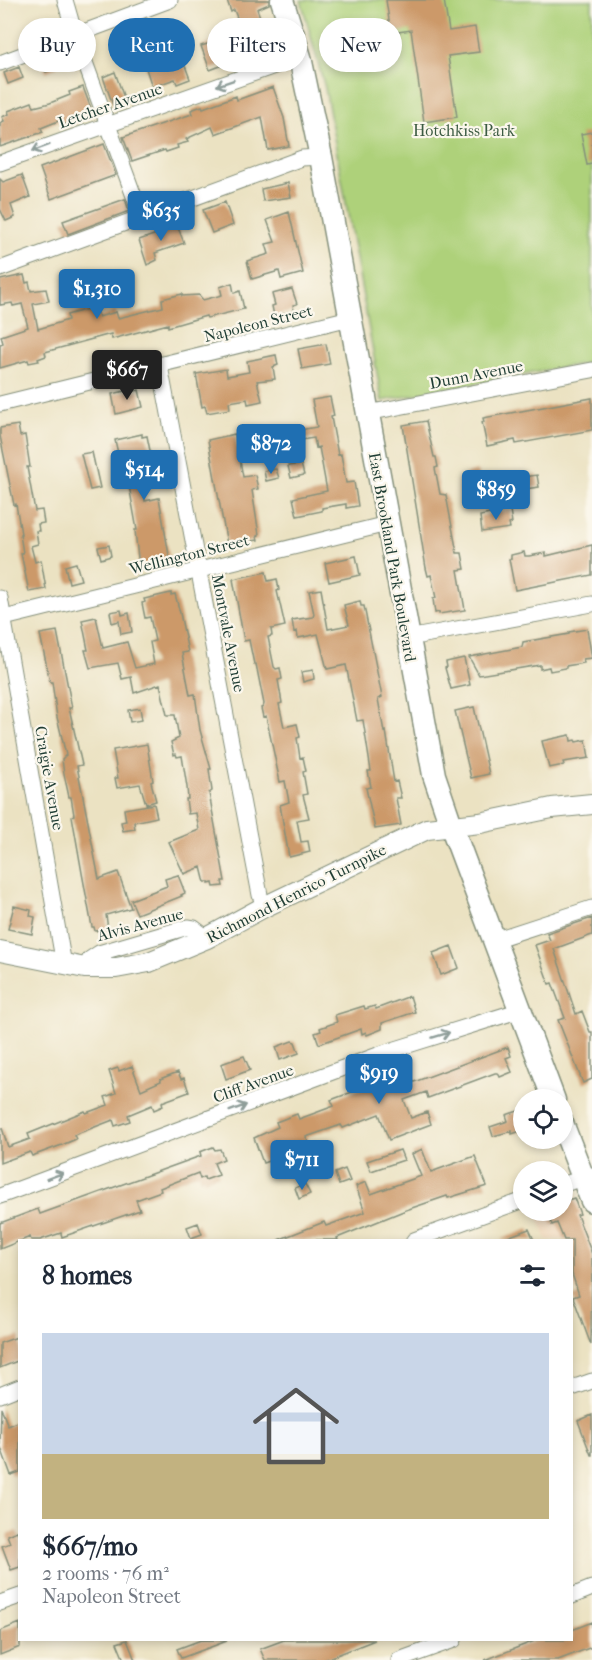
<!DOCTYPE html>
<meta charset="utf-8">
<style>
:root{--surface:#fff;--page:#f2f2f3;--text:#1f2937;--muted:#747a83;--line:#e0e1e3;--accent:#1f6fb2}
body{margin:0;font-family:"IM FELL French Canon",serif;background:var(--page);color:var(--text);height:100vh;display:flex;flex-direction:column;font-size:22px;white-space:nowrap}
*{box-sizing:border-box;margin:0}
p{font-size:20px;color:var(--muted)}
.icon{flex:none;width:33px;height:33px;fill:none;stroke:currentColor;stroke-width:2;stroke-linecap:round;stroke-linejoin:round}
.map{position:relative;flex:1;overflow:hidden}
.side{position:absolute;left:18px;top:1239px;width:555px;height:402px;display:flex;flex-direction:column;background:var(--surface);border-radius:0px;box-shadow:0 3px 9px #0003}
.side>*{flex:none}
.top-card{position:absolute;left:18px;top:18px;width:556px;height:54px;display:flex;gap:12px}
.tools{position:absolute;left:513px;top:1089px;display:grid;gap:12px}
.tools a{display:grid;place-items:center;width:60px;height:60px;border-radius:50%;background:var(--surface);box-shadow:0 3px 9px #0003;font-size:30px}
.price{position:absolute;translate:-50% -51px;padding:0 14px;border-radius:6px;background:var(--accent);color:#fff;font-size:20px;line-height:39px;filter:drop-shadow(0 2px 3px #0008)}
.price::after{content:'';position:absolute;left:50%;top:36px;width:18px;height:14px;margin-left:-9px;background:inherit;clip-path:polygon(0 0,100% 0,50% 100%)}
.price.selected{background:#222;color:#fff}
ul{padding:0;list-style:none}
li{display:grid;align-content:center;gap:12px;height:318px;padding:0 24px}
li+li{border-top:2px solid var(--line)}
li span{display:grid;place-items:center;height:186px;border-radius:0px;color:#555}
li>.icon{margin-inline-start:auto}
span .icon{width:108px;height:108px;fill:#fffc;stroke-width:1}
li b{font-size:26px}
h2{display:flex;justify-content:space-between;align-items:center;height:72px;padding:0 24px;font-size:26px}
.chip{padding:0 21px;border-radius:27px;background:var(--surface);box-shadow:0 3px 9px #0003;font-size:21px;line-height:54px}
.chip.selected{background:var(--accent);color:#fff}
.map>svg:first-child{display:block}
.built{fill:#eed7bb}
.green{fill:#aed17a;stroke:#668757;stroke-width:1.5}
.building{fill:#cc9969}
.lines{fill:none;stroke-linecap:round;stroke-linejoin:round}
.minor-casing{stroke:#85907b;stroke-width:17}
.tertiary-casing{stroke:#85907b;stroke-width:22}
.secondary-casing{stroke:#85907b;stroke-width:25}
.minor{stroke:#fff;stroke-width:15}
.tertiary{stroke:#fff;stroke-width:20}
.secondary{stroke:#fff;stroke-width:22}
.oneway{stroke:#8f9e9a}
.labels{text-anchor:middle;stroke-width:4.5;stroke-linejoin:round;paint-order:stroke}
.street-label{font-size:16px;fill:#1f3d34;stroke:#fbf7ec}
.park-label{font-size:16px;fill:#3c5b42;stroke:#fbf7ec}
</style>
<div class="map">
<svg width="592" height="1660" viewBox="0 0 592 1660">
<rect width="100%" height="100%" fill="#fbf7ec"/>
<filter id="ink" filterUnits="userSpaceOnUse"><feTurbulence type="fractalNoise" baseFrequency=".0167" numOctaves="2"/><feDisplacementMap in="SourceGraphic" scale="12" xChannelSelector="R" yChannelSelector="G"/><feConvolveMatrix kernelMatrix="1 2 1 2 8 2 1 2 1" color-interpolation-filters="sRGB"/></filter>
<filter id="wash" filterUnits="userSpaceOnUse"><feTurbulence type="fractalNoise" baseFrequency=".008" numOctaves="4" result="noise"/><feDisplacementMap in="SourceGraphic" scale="24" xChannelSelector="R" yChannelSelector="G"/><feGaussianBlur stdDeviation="1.35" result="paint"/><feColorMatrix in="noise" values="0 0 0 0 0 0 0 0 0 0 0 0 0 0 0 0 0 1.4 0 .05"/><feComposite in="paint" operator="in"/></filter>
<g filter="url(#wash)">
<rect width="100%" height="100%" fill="#ebe2c2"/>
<path class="built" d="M 574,1190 L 592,1237 L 592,1283 L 572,1291 L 572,1240 L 547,1240 L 535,1211 L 562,1210 L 563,1195 Z"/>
<path class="green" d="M 301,0 L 592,0 L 592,362 L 382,401 L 325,88 Z"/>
<g id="blocks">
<path class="building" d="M 227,0 L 269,0 L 269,4 L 257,9 L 270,44 L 250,54 L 250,52 L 243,54 L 236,36 L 243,33 L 234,10 L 231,12 Z
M 386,0 L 444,0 L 449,31 L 475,27 L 479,52 L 448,56 L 457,117 L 424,122 L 411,30 L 391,33 Z
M 214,42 L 223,65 L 210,70 L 201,46 Z
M 53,55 L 57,67 L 46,72 L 41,60 Z
M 181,55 L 190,79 L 177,84 L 175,79 L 152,87 L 144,62 L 156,58 L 157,63 Z
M 19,67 L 23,78 L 8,84 L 4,73 Z
M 115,72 L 125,101 L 113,105 L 103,77 Z
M 83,87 L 93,114 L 63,125 L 61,120 L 41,128 L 43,132 L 0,147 L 0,123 L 4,121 L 2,117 L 9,114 L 8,111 L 32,102 L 34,107 L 50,103 L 70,95 L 69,92 Z
M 273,87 L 284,118 L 289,146 L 268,150 L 262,117 L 215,134 L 212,127 L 186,139 L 188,142 L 177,145 L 178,148 L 166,152 L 165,150 L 132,161 L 123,137 L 192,114 L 191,110 L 202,106 L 203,108 L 236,96 L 237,100 Z
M 592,132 L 592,164 L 587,165 L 581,134 Z
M 104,144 L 116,175 L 51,199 L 40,168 Z
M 22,175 L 30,197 L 11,205 L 15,217 L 6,221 L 0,209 L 0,179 L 3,182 Z
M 288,183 L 291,197 L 263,201 L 261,189 Z
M 125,199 L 129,211 L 68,234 L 63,221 Z
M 225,202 L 233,225 L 212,233 L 203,210 Z
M 289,212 L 303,273 L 281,279 L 279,271 L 252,279 L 247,261 L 269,254 L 266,244 L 275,242 L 267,220 Z
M 175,220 L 184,243 L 155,253 L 157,260 L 147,265 L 139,240 L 163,232 L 161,226 Z
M 24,275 L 26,283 L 29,282 L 31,291 L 46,289 L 49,301 L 33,304 L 38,329 L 68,320 L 67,315 L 96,307 L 99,317 L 116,312 L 118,318 L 163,307 L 162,299 L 182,294 L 182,296 L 199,295 L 203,300 L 222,295 L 220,287 L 232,283 L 234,293 L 240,291 L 244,309 L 207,318 L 206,316 L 168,327 L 168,324 L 112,339 L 111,334 L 45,352 L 46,356 L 38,359 L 39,361 L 29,363 L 28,360 L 0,368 L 0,344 L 3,343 L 1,336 L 28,327 L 22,304 L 13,306 L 12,303 L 0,305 L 0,280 Z
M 292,289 L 297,304 L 293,305 L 294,311 L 274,316 L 272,306 L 275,305 L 272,294 Z
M 326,344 L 330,364 L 302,369 L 298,349 Z
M 276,355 L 278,365 L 273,367 L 275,379 L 257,381 L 262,401 L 248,404 L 247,399 L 229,402 L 230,409 L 207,413 L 205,406 L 202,407 L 196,374 L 226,369 L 227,376 L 249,372 L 247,361 Z
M 134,389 L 134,391 L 139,390 L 143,407 L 116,414 L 112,394 Z
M 330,397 L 334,416 L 331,417 L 338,455 L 341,454 L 346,483 L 354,482 L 358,506 L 346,508 L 346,504 L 322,508 L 322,511 L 297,516 L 293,498 L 327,491 L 319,447 L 316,448 L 314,438 L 301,440 L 299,430 L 317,427 L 312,400 Z
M 592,398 L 592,430 L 516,444 L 515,440 L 487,446 L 482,422 L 484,422 L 483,418 Z
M 426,421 L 434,457 L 436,457 L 438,467 L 435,468 L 440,494 L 446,495 L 457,553 L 462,553 L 465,569 L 458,570 L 465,610 L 439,614 L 439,612 L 435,613 L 433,599 L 436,598 L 431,575 L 428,576 L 426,568 L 403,425 Z
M 18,425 L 20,436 L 25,435 L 30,467 L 27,467 L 35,511 L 42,510 L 44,523 L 38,524 L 39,531 L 36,531 L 38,544 L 31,546 L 35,562 L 41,560 L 46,589 L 29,592 L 21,553 L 23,553 L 20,534 L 21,534 L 16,504 L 14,505 L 0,436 L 0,428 Z
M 142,434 L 142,437 L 147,436 L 155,475 L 141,478 L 145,501 L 159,498 L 170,561 L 139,567 L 135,530 L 137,530 L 128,480 L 121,457 L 119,458 L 115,440 Z
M 235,434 L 243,477 L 255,475 L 258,489 L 252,490 L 259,535 L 257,536 L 258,540 L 236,544 L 235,542 L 227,544 L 208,440 Z
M 92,452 L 100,488 L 90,490 L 81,454 Z
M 301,464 L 304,475 L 291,478 L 288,466 Z
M 276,469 L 279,478 L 266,481 L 264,471 Z
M 477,471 L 480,483 L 467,485 L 465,474 Z
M 537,475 L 539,487 L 525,489 L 523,477 Z
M 510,510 L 512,523 L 509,524 L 510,528 L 482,532 L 480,516 Z
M 109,545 L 111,556 L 101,559 L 98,547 Z
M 592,545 L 592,575 L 515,590 L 509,559 L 511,559 L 511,555 L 524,552 L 525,556 L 529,556 L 546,553 L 546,556 Z
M 356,556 L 360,575 L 329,582 L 325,563 Z
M 76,563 L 81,580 L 69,583 L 65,566 Z
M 266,572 L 268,581 L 277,579 L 279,590 L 277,591 L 285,626 L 271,629 L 272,636 L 268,637 L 274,667 L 276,669 L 280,668 L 282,679 L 278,680 L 282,703 L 279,704 L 284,727 L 297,724 L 300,737 L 297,738 L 300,758 L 303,757 L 306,771 L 303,772 L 307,794 L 303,795 L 309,818 L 297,820 L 301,842 L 308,841 L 310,852 L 289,857 L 280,805 L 289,802 L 285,781 L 280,782 L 266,716 L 263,717 L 261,708 L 263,707 L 264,704 L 256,664 L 254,664 L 249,640 L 244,641 L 233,579 Z
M 321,589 L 328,629 L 349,625 L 344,605 L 360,601 L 361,606 L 364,606 L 382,697 L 378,699 L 384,732 L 386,731 L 394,782 L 397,781 L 401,798 L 396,798 L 401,825 L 375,829 L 366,788 L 371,787 L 368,771 L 371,771 L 363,720 L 357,721 L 346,665 L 327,669 L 318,634 L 298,638 L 297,631 L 294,632 L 292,620 L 313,617 L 314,614 L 309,591 Z
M 171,593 L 171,595 L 175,594 L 180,613 L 188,652 L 182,653 L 190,695 L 195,694 L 200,730 L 211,769 L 209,769 L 212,791 L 209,793 L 225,881 L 222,881 L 223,886 L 214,887 L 213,883 L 209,884 L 209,882 L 205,882 L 204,879 L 201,867 L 184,874 L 169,842 L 199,830 L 196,813 L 188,814 L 186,799 L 188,799 L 187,787 L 182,756 L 177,757 L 176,754 L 174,755 L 171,742 L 179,738 L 175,715 L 167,715 L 160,684 L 134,693 L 131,677 L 122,679 L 118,663 L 90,668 L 85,650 L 88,650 L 82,620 L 96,617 L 103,648 L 127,642 L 135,668 L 154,664 L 150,642 L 155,641 L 150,617 L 145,618 L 142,603 L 145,602 L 144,599 Z
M 121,610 L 122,615 L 129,613 L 132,632 L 121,634 L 119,621 L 112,623 L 110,612 Z
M 587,629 L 592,658 L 583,659 L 584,663 L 566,666 L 566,668 L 550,671 L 549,667 L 540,669 L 540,665 L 479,675 L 469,657 L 522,647 L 523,642 L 569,634 L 569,632 Z
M 57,631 L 72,708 L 69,708 L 82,765 L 77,766 L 99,879 L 118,872 L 131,908 L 106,915 L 108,929 L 95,931 L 94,927 L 92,927 L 82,873 L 72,816 L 74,815 L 71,797 L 69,797 L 64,774 L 62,759 L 66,755 L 57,717 L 52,682 L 50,682 L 40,634 Z
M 464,658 L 470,685 L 451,689 L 445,668 L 447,667 L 446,662 Z
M 313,670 L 314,679 L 303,682 L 301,672 Z
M 474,707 L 489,774 L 471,778 L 455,711 Z
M 140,708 L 142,720 L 130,722 L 128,710 Z
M 570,735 L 571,741 L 575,740 L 576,742 L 586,740 L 589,758 L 563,762 L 564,765 L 549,768 L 542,741 Z
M 147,744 L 153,781 L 151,782 L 156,801 L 146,804 L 140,784 L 117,788 L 115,778 L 118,778 L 113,750 Z
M 154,804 L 157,817 L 134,822 L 135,829 L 123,831 L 121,822 L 126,821 L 124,809 Z
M 178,875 L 185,893 L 181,895 L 182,896 L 137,914 L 131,900 L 167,886 L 165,879 Z
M 14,906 L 31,910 L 30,916 L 35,917 L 32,934 L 8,929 Z
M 592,918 L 592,935 L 554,949 L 576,1014 L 582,1011 L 590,1032 L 592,1032 L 592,1079 L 583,1083 L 558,1020 L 565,1018 L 552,983 L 549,984 L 535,945 L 550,940 L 547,933 Z
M 451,946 L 459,968 L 441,975 L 433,953 Z
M 410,996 L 415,1012 L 382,1023 L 382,1029 L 367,1035 L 366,1032 L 362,1034 L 361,1029 L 319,1044 L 315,1033 L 321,1031 L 320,1028 L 337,1022 L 335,1015 L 364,1006 L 365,1009 L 375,1006 L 376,1009 Z
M 292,1041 L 295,1042 L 299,1053 L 280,1060 L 276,1047 Z
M 508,1047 L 511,1056 L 506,1058 L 512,1072 L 500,1077 L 498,1073 L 495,1073 L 428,1098 L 426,1092 L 404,1100 L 411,1118 L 427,1112 L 431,1124 L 389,1140 L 379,1114 L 343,1128 L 341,1125 L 306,1137 L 308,1142 L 278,1154 L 280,1157 L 263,1163 L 254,1138 L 278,1127 L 276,1122 L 297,1114 L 299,1119 L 334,1106 L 331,1100 L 402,1073 L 406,1085 Z
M 244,1056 L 250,1070 L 226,1079 L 221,1064 Z
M 132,1066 L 141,1090 L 161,1081 L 160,1079 L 178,1072 L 181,1079 L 184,1078 L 189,1092 L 162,1102 L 163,1106 L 154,1110 L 152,1105 L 128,1115 L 130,1121 L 115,1126 L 113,1120 L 74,1135 L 76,1139 L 62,1145 L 32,1156 L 30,1152 L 0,1163 L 0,1129 L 2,1128 L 8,1147 L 30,1139 L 28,1134 L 85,1111 L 86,1113 L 108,1105 L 105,1097 L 116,1093 L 109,1071 L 118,1068 L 119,1071 Z
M 524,1109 L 524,1130 L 512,1134 L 512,1131 L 493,1136 L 490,1127 L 508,1121 L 506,1115 Z
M 213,1147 L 215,1150 L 220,1149 L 224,1159 L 214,1163 L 219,1175 L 205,1180 L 204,1177 L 200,1179 L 198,1173 L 160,1188 L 161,1191 L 136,1200 L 140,1210 L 62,1237 L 61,1233 L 40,1240 L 31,1240 L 30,1237 L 0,1249 L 0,1223 L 38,1209 L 40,1214 L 195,1158 L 201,1156 L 200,1152 Z
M 422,1149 L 431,1172 L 475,1156 L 487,1186 L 448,1198 L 447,1196 L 406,1210 L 337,1238 L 338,1240 L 278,1240 L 324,1222 L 326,1226 L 365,1212 L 356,1186 L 366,1182 L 371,1194 L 421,1176 L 412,1154 Z
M 400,1150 L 404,1160 L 371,1171 L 367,1161 Z
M 345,1169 L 350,1181 L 339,1185 L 335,1173 Z
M 305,1184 L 310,1194 L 299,1199 L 295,1188 Z
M 574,1198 L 580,1214 L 577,1215 L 592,1254 L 591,1345 L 573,1297 L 579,1295 L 572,1274 L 572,1240 L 564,1240 L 557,1223 L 552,1225 L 546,1210 L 562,1210 L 562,1202 Z
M 198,1223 L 202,1234 L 191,1238 L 187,1227 Z
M 529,1229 L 534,1240 L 502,1240 L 502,1239 Z
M 20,1336 L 20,1360 L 0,1368 L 0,1343 Z
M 1,1408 L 8,1426 L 20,1421 L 20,1472 L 11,1475 L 0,1445 Z
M 592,1415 L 592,1455 L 591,1455 L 578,1421 Z
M 17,1531 L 20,1537 L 20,1567 L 11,1570 L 2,1546 L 10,1543 L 7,1535 Z
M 592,1622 L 592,1647 L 558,1660 L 485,1660 L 537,1640 L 572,1640 L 572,1630 Z
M 20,1623 L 20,1647 L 0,1655 L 0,1631 Z
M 127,1640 L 135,1660 L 124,1660 L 117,1643 Z
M 201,1640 L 227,1641 L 181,1658 L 177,1649 Z
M 284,1640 L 375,1640 L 324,1660 L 265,1660 L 260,1649 Z"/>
</g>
</g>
<g filter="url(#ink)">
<use href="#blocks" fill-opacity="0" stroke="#85907b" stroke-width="1.5"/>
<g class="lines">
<g class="minor-casing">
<path id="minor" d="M 65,0 L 75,35 L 142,218
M 0,63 L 170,0
M 0,163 L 300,57
M 0,269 L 302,158 L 321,157
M 160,366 L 260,895 L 264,907
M 0,404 L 350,318
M 367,413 L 592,370
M 0,598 L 64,965
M 0,619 L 387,524
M 408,638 L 592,604
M 494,940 L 592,908
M 85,968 L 90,959 L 99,953 L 188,927 L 194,928 L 207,938
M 562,1185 L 591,1175
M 0,1196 L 386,1052 L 521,1010
M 414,1240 L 524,1200
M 572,1388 L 592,1381
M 0,1395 L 20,1387
M 572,1596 L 592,1588
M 0,1603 L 20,1596
M 399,1660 L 454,1640"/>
</g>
<g class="tertiary-casing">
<path id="tertiary" d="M 0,951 L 85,968 L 116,968 L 149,962 L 207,938 L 264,907 L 427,829 L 480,823 L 552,808 L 592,804"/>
</g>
<g class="secondary-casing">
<path id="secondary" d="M 282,0 L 300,57 L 321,157 L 434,775 L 451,825 L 554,1100
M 562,1123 L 592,1201"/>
</g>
<use href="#minor" class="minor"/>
<use href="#tertiary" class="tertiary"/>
<use href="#secondary" class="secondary"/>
</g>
<defs><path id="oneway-shaft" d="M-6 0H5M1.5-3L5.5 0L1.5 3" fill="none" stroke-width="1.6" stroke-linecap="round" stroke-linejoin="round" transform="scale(1.5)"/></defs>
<g class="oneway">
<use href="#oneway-shaft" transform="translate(225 83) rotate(161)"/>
<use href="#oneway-shaft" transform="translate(41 148) rotate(160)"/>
<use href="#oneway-shaft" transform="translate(441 1035) rotate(-17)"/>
<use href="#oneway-shaft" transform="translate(238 1108) rotate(-20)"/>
<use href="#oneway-shaft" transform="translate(55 1176) rotate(-20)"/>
</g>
</g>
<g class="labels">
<g class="street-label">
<text transform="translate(110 105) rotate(-19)" y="6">Letcher Avenue</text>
<text transform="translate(258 323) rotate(-14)" y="6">Napoleon Street</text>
<text transform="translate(476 374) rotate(-11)" y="6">Dunn Avenue</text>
<text transform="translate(189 554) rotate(-14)" y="6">Wellington Street</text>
<text transform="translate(393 557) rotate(80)" y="6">East Brookland Park Boulevard</text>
<text transform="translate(229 633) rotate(79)" y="6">Montvale Avenue</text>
<text transform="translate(50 778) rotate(80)" y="6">Craigie Avenue</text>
<text transform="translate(296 893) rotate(-27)" y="6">Richmond Henrico Turnpike</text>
<text transform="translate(140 924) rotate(-15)" y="6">Alvis Avenue</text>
<text transform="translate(253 1083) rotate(-20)" y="6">Cliff Avenue</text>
</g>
<g class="park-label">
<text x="464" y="136">Hotchkiss Park</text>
</g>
</g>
</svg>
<div class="tools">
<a><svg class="icon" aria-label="locate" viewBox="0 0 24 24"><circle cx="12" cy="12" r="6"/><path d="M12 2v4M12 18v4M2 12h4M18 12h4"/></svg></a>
<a><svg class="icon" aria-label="layers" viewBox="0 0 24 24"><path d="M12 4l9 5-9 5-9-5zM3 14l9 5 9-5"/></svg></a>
</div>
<b class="price" style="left:161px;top:242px">$635</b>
<b class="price" style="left:97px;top:320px">$1,310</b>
<b class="price selected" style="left:127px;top:401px">$667</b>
<b class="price" style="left:271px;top:475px">$872</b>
<b class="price" style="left:144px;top:501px">$514</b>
<b class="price" style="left:496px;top:521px">$859</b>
<b class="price" style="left:379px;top:1105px">$919</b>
<b class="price" style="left:302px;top:1191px">$711</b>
<div class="top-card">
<a class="chip">Buy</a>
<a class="chip selected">Rent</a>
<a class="chip">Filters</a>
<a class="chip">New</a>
</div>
<section class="side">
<h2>8 homes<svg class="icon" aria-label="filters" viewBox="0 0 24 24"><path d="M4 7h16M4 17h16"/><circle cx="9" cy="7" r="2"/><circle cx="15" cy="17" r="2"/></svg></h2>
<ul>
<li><span style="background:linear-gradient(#c9d6e8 65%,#c2b280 0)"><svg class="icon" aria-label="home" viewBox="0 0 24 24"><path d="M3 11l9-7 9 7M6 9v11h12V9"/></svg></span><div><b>$667/mo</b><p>2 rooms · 76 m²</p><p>Napoleon Street</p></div></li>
</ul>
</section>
</div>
